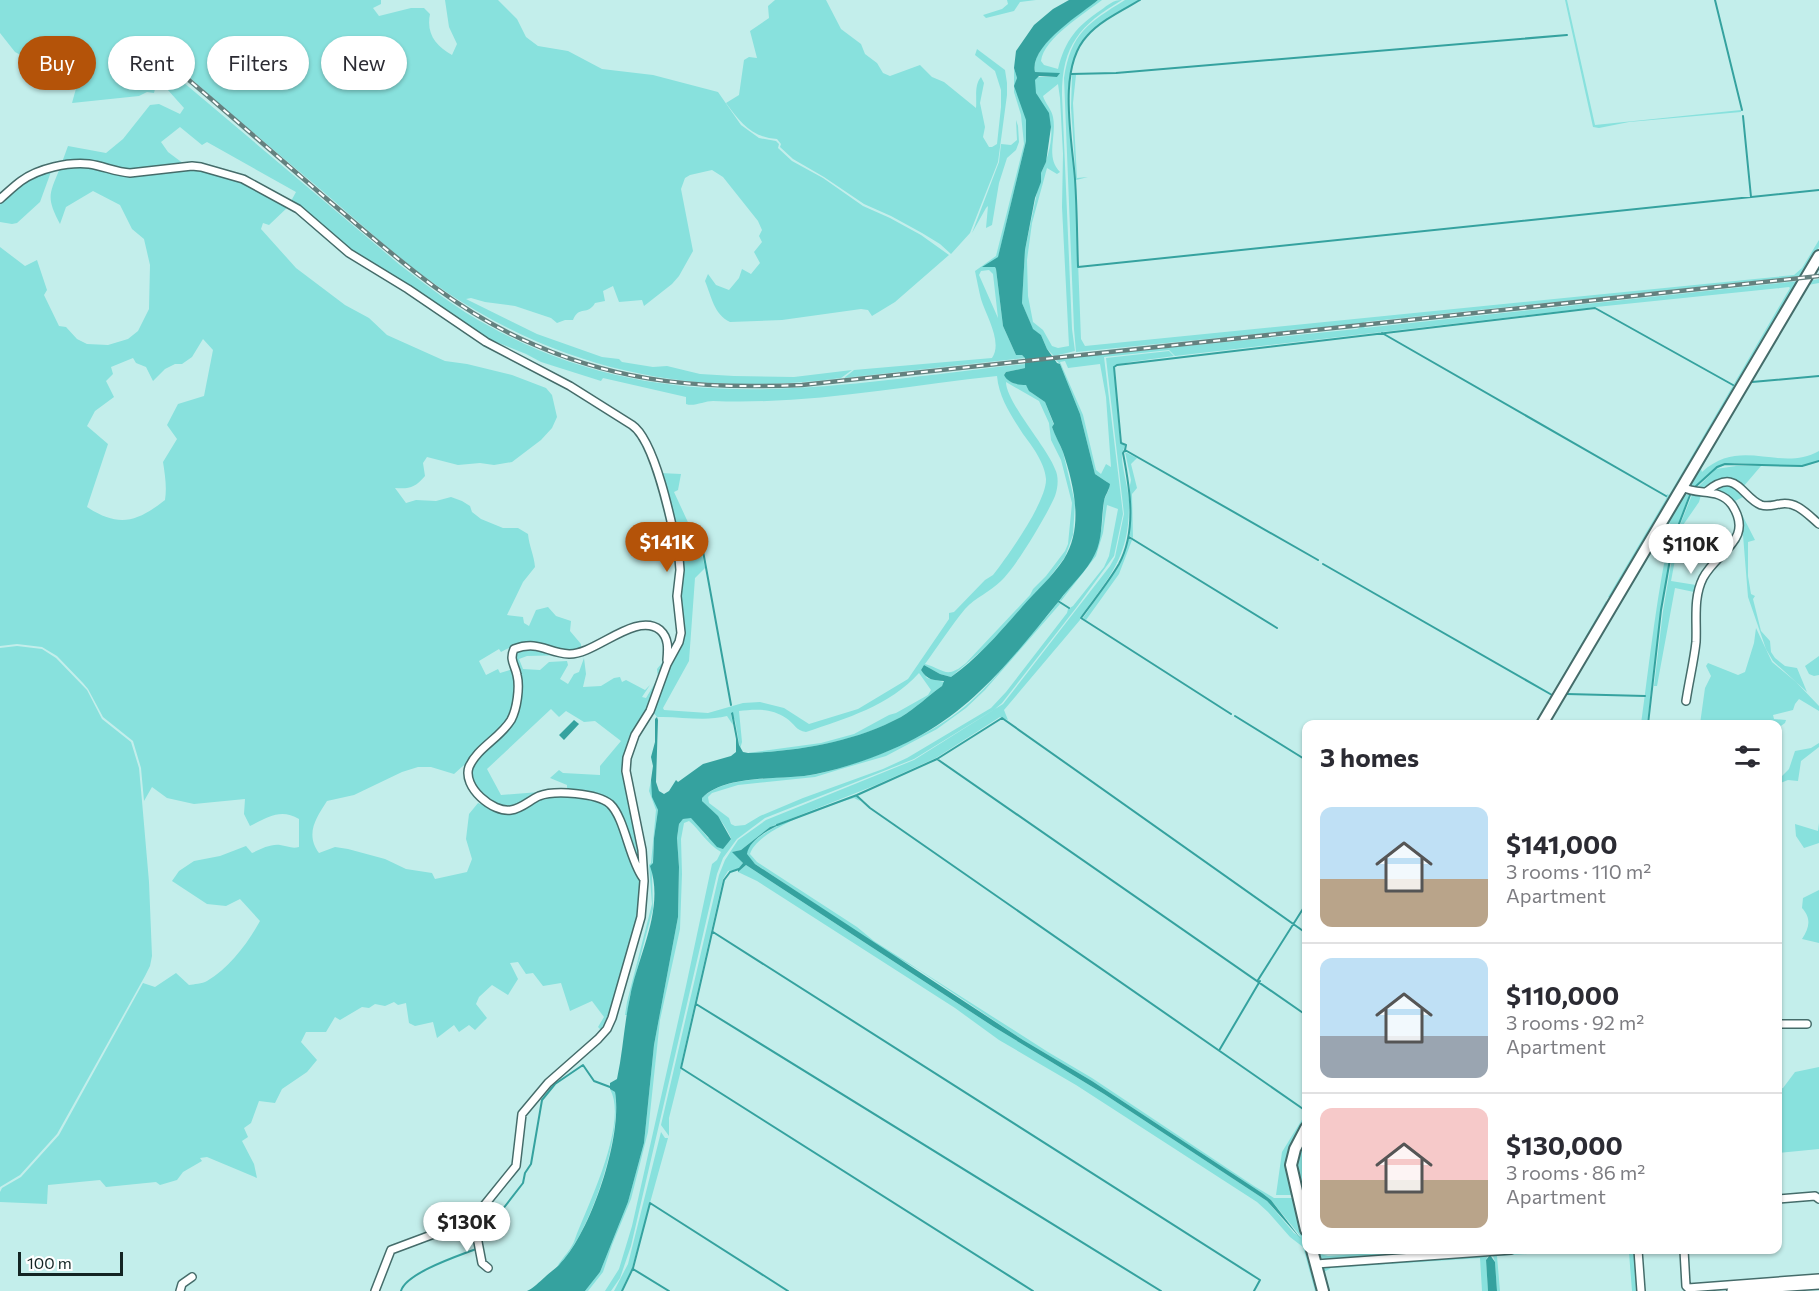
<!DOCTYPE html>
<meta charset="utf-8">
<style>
:root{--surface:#fff;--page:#f2f2f3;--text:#2b2b33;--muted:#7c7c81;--line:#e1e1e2;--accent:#b45309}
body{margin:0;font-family:Commissioner,sans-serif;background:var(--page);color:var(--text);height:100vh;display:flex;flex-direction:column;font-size:22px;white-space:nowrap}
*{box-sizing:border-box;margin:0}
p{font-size:20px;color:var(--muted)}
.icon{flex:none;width:33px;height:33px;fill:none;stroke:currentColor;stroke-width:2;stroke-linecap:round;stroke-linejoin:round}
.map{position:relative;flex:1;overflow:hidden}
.details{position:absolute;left:1302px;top:720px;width:480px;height:534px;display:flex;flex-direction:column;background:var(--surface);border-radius:12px;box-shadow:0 2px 4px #0004}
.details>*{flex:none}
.banner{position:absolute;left:18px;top:36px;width:570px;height:54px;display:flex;gap:12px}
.scale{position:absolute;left:18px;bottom:15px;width:105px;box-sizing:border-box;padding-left:6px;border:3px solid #132423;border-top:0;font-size:16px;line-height:21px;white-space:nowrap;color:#132423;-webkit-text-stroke:4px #fff;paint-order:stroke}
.price{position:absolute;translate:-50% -51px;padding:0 14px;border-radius:21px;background:#fff;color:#222;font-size:20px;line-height:39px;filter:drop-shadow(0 2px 3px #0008)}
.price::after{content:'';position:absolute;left:50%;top:36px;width:18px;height:14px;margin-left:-9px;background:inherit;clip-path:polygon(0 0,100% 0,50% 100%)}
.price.selected{background:var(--accent);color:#fff}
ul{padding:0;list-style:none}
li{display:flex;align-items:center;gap:18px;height:150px;padding:0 18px}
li+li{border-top:2px solid var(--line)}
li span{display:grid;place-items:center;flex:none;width:168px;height:120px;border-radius:12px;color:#555}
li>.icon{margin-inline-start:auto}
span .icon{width:72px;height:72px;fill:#fffc;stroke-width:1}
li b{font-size:26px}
h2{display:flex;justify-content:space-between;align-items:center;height:72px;padding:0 18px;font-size:26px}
.tag{padding:0 21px;border-radius:27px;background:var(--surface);box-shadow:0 2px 4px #0004;font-size:21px;line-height:54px}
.tag.selected{background:var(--accent);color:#fff}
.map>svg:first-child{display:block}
.green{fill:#88e1dd;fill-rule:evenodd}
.water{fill:#35a29f}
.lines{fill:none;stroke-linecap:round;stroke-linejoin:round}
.stream{stroke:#35a29f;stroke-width:2}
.minor-casing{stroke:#456c6a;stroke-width:10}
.secondary-casing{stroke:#456c6a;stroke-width:14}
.minor{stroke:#fff;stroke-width:7}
.secondary{stroke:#fff;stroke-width:10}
.rail-casing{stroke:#64817f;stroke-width:4.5}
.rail{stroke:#fff;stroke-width:2;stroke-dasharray:7;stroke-linecap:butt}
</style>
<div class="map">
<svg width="1819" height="1291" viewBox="0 0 1819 1291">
<rect width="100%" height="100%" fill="#c3eeeb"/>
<path class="green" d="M 0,0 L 381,0 L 381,4 L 373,8 L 379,16 L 411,8 L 424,8 L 430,14 C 426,34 436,46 452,55 L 457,44 L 449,27 L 445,0 L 498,0 L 517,19 L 526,37 L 538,46 L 568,51 L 602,69 L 653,75 L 718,92 L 741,125 L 759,138 L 776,141 L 779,144 L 778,148 L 792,161 L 823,178 L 863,206 L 890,218 L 921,235 L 949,255 L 895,302 L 872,316 L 868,310 L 861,309 L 782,320 L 730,322 C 714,315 711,295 705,281 L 708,274 L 716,285 L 729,290 L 739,278 L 742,269 L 751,274 L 760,263 L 754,252 L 762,242 L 759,236 L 762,230 L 758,221 L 723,177 L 712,170 L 690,175 L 685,178 L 681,189 L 693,251 L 679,276 L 672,284 L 644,306 L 642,300 L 619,302 L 613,286 L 603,291 L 605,301 L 595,303 C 588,316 579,305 573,320 L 565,320 L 557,323 L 551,318 L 515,306 L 485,302 L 471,298 L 466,299 L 537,334 L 602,357 L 619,359 L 622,362 L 653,367 L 667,366 L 700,374 L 734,376 L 794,377 L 852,370 L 841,378 C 694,398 562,372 439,287 C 397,258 359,222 320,189 C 263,141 206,93 151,43 L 145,50 L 400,265 C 429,287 457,309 489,326 C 666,424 837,384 1026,364 L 1025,368 L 1006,372 L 1004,375 L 1012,383 L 1026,385 L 1032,393 L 1045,402 L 1054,425 L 1052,427 L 1063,452 L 1075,503 L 1073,535 L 1065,557 L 1046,582 L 986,647 L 951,677 L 940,674 L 924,665 L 921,670 L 927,678 L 944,682 L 942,686 C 928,696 916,708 901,717 C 855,742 800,751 748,753 L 821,743 L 854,734 L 889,715 L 896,713 L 928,695 L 931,690 L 919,673 C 889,706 847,718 806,732 C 796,731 794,723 786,718 C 772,708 755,709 739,711 L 742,742 L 740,749 L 735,720 L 731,714 L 733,725 L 727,716 C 704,722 680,716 657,717 L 652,711 L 666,670 L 682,641 L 679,609 L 682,569 L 660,473 L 681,474 L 678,490 L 674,492 L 698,544 L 700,547 L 705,546 L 706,549 L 701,550 L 705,568 L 695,578 L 689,661 L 663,708 L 664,710 L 708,713 L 743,703 L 760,702 L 784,708 L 809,724 L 858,709 L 908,679 L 949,619 L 949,613 L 954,612 L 985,580 L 993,575 C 1008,556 1047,501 1046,479 C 1045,463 1032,446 1023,434 C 1011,415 999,398 997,376 C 903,386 808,405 713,401 C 704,401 694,407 686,404 L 686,397 L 603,378 L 601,381 L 541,362 L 526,354 L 481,336 L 350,251 L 290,203 L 296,192 L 207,142 L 202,145 L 180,127 L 161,142 L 168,152 L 184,164 L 122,171 L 101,164 L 61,165 L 68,146 L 106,153 L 123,139 L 150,105 L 159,104 L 180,114 L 184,108 L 167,89 L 156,85 L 154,93 L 147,92 L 139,96 L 72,103 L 80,74 L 57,62 L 28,59 L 15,52 L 0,33 ZM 1006,382 L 1039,401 L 1049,423 L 1051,440 L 1061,460 L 1072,503 L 1068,544 L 1065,551 L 1046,576 L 1033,589 L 1030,595 L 966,663 C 946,680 944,669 925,664 C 938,646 951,626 965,609 C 976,597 990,592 1001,581 C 1016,567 1047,515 1055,496 C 1058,487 1059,477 1055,469 C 1047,447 1006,402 1006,382 Z
M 775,0 L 826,0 L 841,29 L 861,44 L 865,54 L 877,63 L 883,73 L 890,76 L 920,65 L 932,77 L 944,82 L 976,108 C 977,98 974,85 981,77 L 984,83 L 980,103 L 985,127 L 983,137 L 989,147 L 992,147 L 997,144 L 1001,107 L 1001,90 L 995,71 L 975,55 L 977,49 L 1005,70 L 1007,83 L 1007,95 L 998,162 L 970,233 L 951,254 L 940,244 L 922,233 L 891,216 L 864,204 L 824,177 L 793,159 L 780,147 L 781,144 L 777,139 C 751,137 741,123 726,103 L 739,95 L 744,60 L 749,57 L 757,58 L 750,31 L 769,18 L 768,6 Z
M 1007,0 L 1036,0 L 1020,2 L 1014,11 L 986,18 L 983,15 L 1002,9 L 1008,4 Z
M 1098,0 L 1102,0 C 1084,14 1044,38 1041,61 L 1044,65 L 1058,69 C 1065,40 1077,26 1101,10 C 1108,5 1113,0 1122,0 C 1080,25 1062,45 1062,95 L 1072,329 L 1075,351 L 1054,356 L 1047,349 L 1041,335 L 1033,330 L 1022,303 L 1025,250 L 1041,173 C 1047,161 1053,140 1051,126 C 1048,110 1029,93 1036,77 L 1057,77 L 1059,74 L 1035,72 C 1029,46 1080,14 1098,0 ZM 1058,84 L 1060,98 L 1063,154 L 1062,207 L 1069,346 L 1058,348 L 1052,346 L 1043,330 L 1033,322 L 1028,296 L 1027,260 L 1032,223 L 1047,168 L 1057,174 L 1060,172 C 1045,157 1057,136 1053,117 C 1052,110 1045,103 1043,96 Z
M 1125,0 L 1139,0 C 1120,12 1093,24 1081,43 C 1058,81 1073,141 1075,183 C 1077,235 1079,287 1081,339 L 1085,346 L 1794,275 L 1802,268 L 1819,240 L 1819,247 L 1802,276 L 1364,322 L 1363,324 L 1289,330 L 1288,331 L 1076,352 L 1074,329 L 1064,78 C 1071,33 1088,23 1125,0 Z
M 1565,0 L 1567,0 L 1595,125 L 1741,110 L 1741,112 L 1629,122 L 1599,128 L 1593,127 Z
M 1014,68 L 1017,78 L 1015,86 L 1027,120 L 1026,141 L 998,258 L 983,267 L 995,267 L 996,269 L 1003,326 L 1016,355 L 1022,355 L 1025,358 L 844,378 L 854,370 L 992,358 C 1003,342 986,316 981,299 C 979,291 977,281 975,271 L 996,256 L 1024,144 L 1021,115 L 1014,92 ZM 989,270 L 993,274 L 998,318 L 979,275 L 981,271 Z
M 1072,75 L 1076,75 L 1073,103 L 1077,178 L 1088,177 L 1076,180 L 1071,108 Z
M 1016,120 L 1018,126 L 1019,142 L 1016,150 L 1007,158 L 999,183 L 992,225 L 986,228 L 988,206 L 986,208 L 972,233 L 999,162 L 1001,144 L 1011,145 L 1017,140 Z
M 88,166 L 121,174 L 192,167 L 243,181 L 289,206 L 269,225 L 263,223 L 261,229 L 296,268 L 345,305 L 369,318 L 387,335 L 445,361 L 467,364 L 512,375 L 546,388 L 552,395 L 557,417 L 552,428 L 541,440 L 512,462 L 494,465 L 480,463 L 458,465 L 427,457 L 423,463 L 425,476 C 415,488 409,489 395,488 L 406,503 L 416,500 L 436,501 L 451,497 L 462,501 L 470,506 L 472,512 L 481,519 L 503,528 L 518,528 L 528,534 C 529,546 534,555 535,567 L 523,582 L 507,615 L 523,617 L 524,623 L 529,626 L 536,610 L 548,607 L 556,616 L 571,621 L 570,631 L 581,644 L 581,649 C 549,654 537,633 501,652 L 499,649 L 479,661 L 486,675 L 498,669 L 500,673 L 513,669 C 521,723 491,741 454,774 L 431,767 L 418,767 L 402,772 L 354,795 L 327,801 C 316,818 305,834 319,853 L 335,847 L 348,849 L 385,859 L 406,869 L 432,873 L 435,879 L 467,872 L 472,859 L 466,839 L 469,814 L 478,803 L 496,810 L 556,795 L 594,799 L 608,806 L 613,811 L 643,881 L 642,902 L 615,1006 L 603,1032 L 598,1027 L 604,1017 L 592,1001 L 570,1011 L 561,983 L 543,986 L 533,973 L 526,974 L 518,962 L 510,963 L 518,979 L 508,995 L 492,985 L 479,997 L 476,1004 L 487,1018 L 475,1030 L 469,1025 L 459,1032 L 454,1025 L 437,1038 L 433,1022 L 415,1026 L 409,1023 L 406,1003 L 398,1005 L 394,1002 L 385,1006 L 375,1004 L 369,1008 L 362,1007 L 340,1020 L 335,1017 L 326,1032 L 306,1032 L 301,1042 L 317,1060 L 307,1072 L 282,1089 L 275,1103 L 259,1101 L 251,1123 L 244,1128 L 248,1137 L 242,1141 L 254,1164 L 257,1178 L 207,1157 L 200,1158 L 202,1161 L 183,1172 L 177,1180 L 160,1185 L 156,1182 L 106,1187 L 100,1180 L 48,1185 L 47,1204 L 0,1202 L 0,1192 L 2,1188 L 21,1177 L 59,1135 L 143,983 L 155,987 L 176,973 L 189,985 C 194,984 202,984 207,981 C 229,968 248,943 260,921 L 240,899 L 226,906 L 207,904 L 172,881 L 179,871 L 194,861 L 220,856 L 246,846 L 252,853 C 261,849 270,844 280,845 C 287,846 292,849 299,847 L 299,819 C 281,808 268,817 250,826 L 244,814 L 245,799 L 194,804 L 167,798 L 152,787 L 144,801 L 141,768 L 133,741 L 103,717 L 88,689 L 83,683 L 57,656 L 42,647 L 17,644 L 0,646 L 0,247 L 25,266 L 37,260 L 47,290 L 44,295 L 59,326 L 66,327 L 77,339 L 87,344 L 108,345 L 128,339 L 138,331 L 149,309 L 150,265 L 144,239 L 132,229 L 120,205 L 93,191 L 66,207 L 60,224 C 46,197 49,195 60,168 ZM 203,339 L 213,350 L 204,396 L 178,404 L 167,425 L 177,439 L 163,462 C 165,475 167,487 165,500 C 137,522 119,528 87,507 L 108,444 L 87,426 L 95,411 L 114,397 L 106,381 L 113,374 L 111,367 L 133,358 L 136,363 L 146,367 L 153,381 L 165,369 L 175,364 L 182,364 L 192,357 Z
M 52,169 L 40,202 L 17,223 L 12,224 L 0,222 L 0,201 L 22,181 Z
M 1819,279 L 1819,283 L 1808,285 L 1701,469 L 1702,472 C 1742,436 1779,473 1819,451 L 1819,461 L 1809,465 L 1792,466 L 1734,463 C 1716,465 1706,477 1693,488 L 1689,481 L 1806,281 Z
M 1799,281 L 1611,598 L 1608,597 L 1666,499 L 1667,494 L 1669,495 L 1790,288 L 1789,287 L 1596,307 L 1175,356 L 1169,350 L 1104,357 L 1123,514 L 1114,556 L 1076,608 L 1002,703 L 995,709 L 914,759 L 765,818 L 737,839 L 723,858 L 717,874 L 631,1246 L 620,1278 L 611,1291 L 605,1291 L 619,1269 L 632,1226 L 686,986 L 712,864 L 717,860 L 721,852 C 707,844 700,830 689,821 L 684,823 L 681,839 L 682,874 L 680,929 L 660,1020 L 648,1132 L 631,1199 L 612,1245 L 603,1272 L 588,1291 L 585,1291 L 600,1272 L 628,1202 L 644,1143 L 654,1045 L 678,917 L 679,867 L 677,838 L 679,824 L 683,819 L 691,817 L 708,838 L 728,841 L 731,838 C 722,819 716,815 702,801 L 702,798 C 727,773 784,781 817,774 C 868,762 931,737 970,702 C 988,686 1004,667 1020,648 C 1032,633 1046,619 1058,602 L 1060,604 L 985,690 L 966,708 L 937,729 L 886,756 L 841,769 L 815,777 L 738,785 L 712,793 L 708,797 L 709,803 L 729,818 L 731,824 L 735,826 L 745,825 L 760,816 L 803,798 L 883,769 L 907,758 L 991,708 L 1006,692 L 1067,613 L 1068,609 L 1073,606 L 1104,567 L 1109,556 L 1118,509 L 1107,505 L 1103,533 L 1096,556 L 1061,601 L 1060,600 L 1095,554 L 1102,527 L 1104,500 L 1109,489 L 1107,482 L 1095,474 L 1080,414 L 1060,364 L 1055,359 L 1357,329 L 1363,326 L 1365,328 ZM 1065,361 L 1068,368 L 1100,364 L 1106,397 L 1111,467 L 1106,464 L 1101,474 L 1096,470 L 1083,415 L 1060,362 Z
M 1169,351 L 1174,356 L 1130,362 L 1114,366 L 1120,443 L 1125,445 C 1124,448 1123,451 1122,454 C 1121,464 1128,487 1129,500 C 1130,557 1111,574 1080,618 L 1080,620 L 1004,710 L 1008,720 L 1000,717 L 936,758 L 876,785 L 770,827 L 741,850 L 733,852 L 743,863 L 738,869 L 728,871 L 723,879 L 680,1068 L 681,1070 L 669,1118 L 669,1136 L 661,1125 L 719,875 L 725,860 L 738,840 L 766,820 L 914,760 L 1003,704 L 1110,566 L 1115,557 L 1124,514 L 1106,358 Z
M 1125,452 L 1137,458 L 1131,464 L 1137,488 L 1132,494 L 1133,538 L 1130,536 L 1130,485 L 1131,480 Z
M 1736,466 L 1761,466 L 1743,487 L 1731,481 L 1705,490 L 1695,490 L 1716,469 Z
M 1732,484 L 1745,496 L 1735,501 L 1755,540 L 1748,542 L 1748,576 L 1751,594 L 1755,596 L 1753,599 L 1761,631 L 1770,641 L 1771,652 L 1775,658 L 1785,666 L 1797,668 L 1807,692 L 1773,661 L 1766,649 L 1748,597 L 1743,535 L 1735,508 L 1713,490 L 1719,485 Z
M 1684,494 L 1689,495 L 1674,537 L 1661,610 L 1647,724 L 1641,724 C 1650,658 1657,590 1672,525 L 1669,523 L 1549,724 L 1546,724 L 1682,495 Z
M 1692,495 L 1701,495 L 1699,502 L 1681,528 L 1671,581 L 1696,585 L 1694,592 L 1675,588 L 1657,686 L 1654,686 L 1663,611 L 1676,535 Z
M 1129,538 L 1132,540 L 1119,574 L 1086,620 L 1083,618 L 1120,564 Z
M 1606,601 L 1608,603 L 1538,724 L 1535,724 Z
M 1756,628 L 1772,662 L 1796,682 L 1819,706 L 1819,711 L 1799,699 L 1795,704 L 1793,710 L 1773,715 L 1774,719 L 1786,720 L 1785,723 L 1778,728 L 1778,724 L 1700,724 L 1705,688 L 1711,676 L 1706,666 L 1708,663 L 1738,675 L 1745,672 L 1754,643 Z
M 666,642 L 664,667 L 660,684 L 626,758 L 643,877 L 611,804 L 567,792 L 567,785 L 550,778 L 559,770 L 563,773 L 600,775 L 600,766 L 621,741 L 595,721 L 584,722 L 566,711 L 559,717 L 551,709 L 487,769 L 501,795 L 552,791 L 506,809 C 495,804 486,797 476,791 L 470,774 L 475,760 L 492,744 L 516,707 L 514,660 L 516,652 L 530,648 L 566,655 L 527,656 L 519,659 L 523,669 L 540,670 L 549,662 L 567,661 L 568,665 L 560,679 L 568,684 L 574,674 L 579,672 L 584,658 L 586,674 L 583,687 L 601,686 L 614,678 L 620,677 L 622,682 L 626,680 L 645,690 L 650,685 L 642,697 L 646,698 L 658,678 L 657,669 L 662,663 Z
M 17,646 L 42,649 L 56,658 L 87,690 L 102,719 L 131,742 L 139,768 L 142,801 L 149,882 L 152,956 L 150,966 L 145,976 L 57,1134 L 20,1175 L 0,1187 L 0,648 Z
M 1819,656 L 1819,675 L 1814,676 L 1809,674 L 1805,666 Z
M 1819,743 L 1819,747 L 1801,761 L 1798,781 L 1788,780 L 1778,784 L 1778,780 L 1789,769 L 1795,751 L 1811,748 Z
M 651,780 L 654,799 L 658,810 L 654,838 L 652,874 L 653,909 L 630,996 L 627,1015 L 625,1015 L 627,1002 L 652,904 L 649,865 L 651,863 L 656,810 L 649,791 Z
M 856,796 L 860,801 L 854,798 C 829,805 757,829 750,854 L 757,862 L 857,927 L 874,941 L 1048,1052 L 1092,1078 L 1254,1186 L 1274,1198 L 1293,1198 L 1319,1291 L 1315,1291 L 1303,1247 L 1290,1237 L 1268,1212 L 1257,1202 L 1076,1085 L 999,1040 L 955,1008 L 757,881 L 738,872 L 746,865 L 994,1027 L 1104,1094 L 1267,1201 L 1294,1233 L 1301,1237 L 1271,1200 L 1262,1193 L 1092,1081 L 1023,1040 L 919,970 L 884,950 L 778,879 L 755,864 L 746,854 C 750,829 833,803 856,796 Z
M 1819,823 L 1819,843 L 1804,848 L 1796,836 L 1795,824 L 1818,831 Z
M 1819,890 L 1819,943 L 1802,939 C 1809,928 1812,919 1802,908 L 1803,898 Z
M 1819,1067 L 1819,1149 L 1778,1153 L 1778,1089 L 1783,1088 L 1795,1072 Z
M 610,1089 L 615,1092 C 622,1136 590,1236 557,1267 C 562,1258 572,1249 575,1239 C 587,1207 629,1123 610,1089 Z
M 1306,1113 C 1306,1122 1303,1127 1299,1135 C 1285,1157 1284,1169 1292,1195 L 1276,1195 L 1282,1152 Z
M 661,1132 L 665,1138 L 668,1138 L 632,1268 L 621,1291 L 614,1291 L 628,1264 Z
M 1306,1140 L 1306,1194 L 1302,1195 C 1297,1169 1294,1163 1306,1140 Z
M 1315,1250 L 1318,1250 L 1320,1254 L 1328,1256 L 1423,1250 L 1476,1250 L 1330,1260 L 1319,1258 Z
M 1549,1250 L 1588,1250 L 1497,1256 L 1500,1291 L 1497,1291 L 1495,1262 L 1492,1253 Z
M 1626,1250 L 1636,1250 L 1638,1291 L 1632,1291 L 1629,1253 Z
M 1489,1253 L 1486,1260 L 1488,1291 L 1482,1291 L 1480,1258 L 1331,1268 L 1324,1272 L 1329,1291 L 1326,1291 L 1322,1267 Z"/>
<path class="water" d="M 1069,0 L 1098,0 C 1081,14 1029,46 1035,72 L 1060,73 L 1057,77 L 1039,76 L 1035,80 L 1036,93 L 1049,113 L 1051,127 L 1046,162 L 1041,173 L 1041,182 L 1035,198 L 1025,250 L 1022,303 L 1033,329 L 1041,335 L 1047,349 L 1057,363 L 1060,364 L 1080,414 L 1095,474 L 1110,484 C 1109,491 1105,495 1104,501 C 1101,518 1103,538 1095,554 C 1087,571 1070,586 1059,601 C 1019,650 979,703 923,734 C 891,752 853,766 816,774 C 784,781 727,773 702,798 L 702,801 L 718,816 L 731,839 L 723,849 L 717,847 L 691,818 L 683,819 L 679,824 L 677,838 L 679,867 L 678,917 L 654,1045 L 644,1143 L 628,1202 L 600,1272 L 585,1291 L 527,1291 C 534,1288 539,1282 545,1277 C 549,1273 555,1269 559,1265 C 591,1233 623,1136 615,1092 L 610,1089 L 610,1083 L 617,1079 C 623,1052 624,1024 630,997 C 638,955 665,909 650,866 L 653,863 L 654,838 L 658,810 L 652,797 L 651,780 L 653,766 L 651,757 L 655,742 L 655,719 L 657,717 L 658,720 L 656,782 L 659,791 L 664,794 L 669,791 L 676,780 L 678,782 L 703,764 L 731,756 L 736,752 L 736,739 L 731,713 L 733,712 L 739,745 L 743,752 L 748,753 C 800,751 854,742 901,717 C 916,708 928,696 942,686 L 944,681 C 933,680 927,680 921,670 L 924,665 L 940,674 L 951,677 C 977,659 1000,632 1022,607 C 1036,591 1052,577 1064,559 C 1084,527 1074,485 1063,452 C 1060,444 1055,436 1052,427 L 1054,424 L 1045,402 L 1029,391 L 1026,385 C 1017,385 1008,383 1004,375 L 1006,372 L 1025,368 L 1025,358 L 1022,355 L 1016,355 L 1003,326 L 996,269 L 995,267 L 982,267 L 998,257 L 1026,141 L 1026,120 L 1014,86 L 1017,78 L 1014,68 L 1016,51 L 1034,25 L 1053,9 Z
M 574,720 L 579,724 L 564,740 L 559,735 Z
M 785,822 C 772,828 749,839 747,854 L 755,864 L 1023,1040 L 1092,1081 L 1262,1193 L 1271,1200 L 1301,1239 L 1267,1201 L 1104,1094 L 994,1027 L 746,865 L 738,872 L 738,869 L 743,863 L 732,852 L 741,850 L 770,827 Z
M 1490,1255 L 1495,1262 L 1497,1291 L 1488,1291 L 1486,1260 Z"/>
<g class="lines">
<path class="stream" d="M 1140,0 C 1123,10 1100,21 1087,36 C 1057,68 1072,139 1075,179 C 1077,208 1077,238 1078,267 L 1819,190
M 1715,0 L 1742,110
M 1071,74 L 1116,73 L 1567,35
M 1743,116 L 1751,197
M 1382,333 L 1666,496
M 1752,382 L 1819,376
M 1125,450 L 1126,445 L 1121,443 L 1114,367 L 1117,365 L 1595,308 L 1733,385
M 1695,487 L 1717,467 L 1725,464 L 1802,466 L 1819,461
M 1129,537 L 1277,628
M 703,551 L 731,705
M 1323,564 L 1552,695
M 1058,601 L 1069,608
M 1567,694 L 1645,696
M 1231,714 L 1081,618 C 1093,601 1108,583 1119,564 C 1137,531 1130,489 1123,453 L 1125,450 L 1318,560
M 1235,716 L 1306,760
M 1648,724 L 1661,610 L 1674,537 L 1690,495
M 937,759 L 1306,1015
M 857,796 L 870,808 L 1306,1111
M 777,825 L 857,795 L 937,759 L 1002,718 L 1306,933
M 739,869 L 730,872 L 724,880 L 681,1068 L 1033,1291
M 713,932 L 1260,1280 L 1254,1291
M 1258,980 L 1306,904
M 696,1004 L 1161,1291
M 1220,1049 L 1260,981
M 481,1241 L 490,1231 L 499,1214 L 523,1183 L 525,1173 L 531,1164 L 542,1100 L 555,1084 L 583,1065 L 594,1081 L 610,1087
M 633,1269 L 669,1291
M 401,1291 C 406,1273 458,1256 476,1249
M 622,1291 L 633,1268 L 650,1203 L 788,1291"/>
<g class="minor-casing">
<path id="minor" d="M 0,199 C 7,193 14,186 21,181 C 39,168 68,162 89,164 C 103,166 116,172 130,173 L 192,166 L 201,167 L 243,179 L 298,209 L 349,253 L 408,289 L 486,342 L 570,386 L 632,425 C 656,441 673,529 679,558 L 680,570 L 677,596 L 681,633 L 679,642 L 667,664 L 650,711 L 635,735 L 627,758 L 626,771 L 642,850 L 644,881 L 641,917 L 612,1018 L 607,1029 L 598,1039 L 548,1083 L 522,1114 L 516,1166 L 478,1213 L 466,1222 L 391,1250 L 375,1291
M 1682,487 C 1699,496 1719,487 1732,505 C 1755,540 1717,551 1703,578 C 1693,598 1697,620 1696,642 C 1694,661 1689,681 1686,701
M 1706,492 C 1737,466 1741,497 1761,505 C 1768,507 1773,505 1780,504 C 1797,501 1807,514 1819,524
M 643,878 C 629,859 625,818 610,804 C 597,793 555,790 539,796 C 530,800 521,809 511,810 C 493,813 462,787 469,767 C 477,748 500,738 511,720 C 517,709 520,687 517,675 C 515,665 509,660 514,649 C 539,640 547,653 569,654 C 595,655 636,611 660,630 C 669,638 668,649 667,660
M 1778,1024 L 1807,1024
M 1778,1199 L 1815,1196 L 1819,1199
M 469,1220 L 478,1242 L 482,1263 L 488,1268
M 1638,1250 L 1641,1291
M 1684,1250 L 1686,1286 L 1688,1288 L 1819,1278
M 1316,1264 L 1511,1250
M 180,1291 L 182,1284 L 192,1277
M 1731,1291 L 1819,1285"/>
</g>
<g class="secondary-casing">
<path id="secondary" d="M 1542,724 L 1819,256
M 1306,1128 L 1295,1149 L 1291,1165 L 1306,1230
M 1312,1250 L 1323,1291"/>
</g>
<use href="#minor" class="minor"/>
<use href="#secondary" class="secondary"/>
<g class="rail-casing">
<path id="rail" d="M 149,46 C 209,97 268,148 328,200 C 393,255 456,312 535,345 C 625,384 707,389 802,385 L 1819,276"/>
</g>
<use href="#rail" class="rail"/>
</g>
</svg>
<div class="scale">100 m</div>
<b class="price selected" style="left:667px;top:573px">$141K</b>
<b class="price" style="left:1691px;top:575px">$110K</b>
<b class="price" style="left:467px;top:1253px">$130K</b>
<div class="banner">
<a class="tag selected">Buy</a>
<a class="tag">Rent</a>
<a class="tag">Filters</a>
<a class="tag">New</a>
</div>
<section class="details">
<h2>3 homes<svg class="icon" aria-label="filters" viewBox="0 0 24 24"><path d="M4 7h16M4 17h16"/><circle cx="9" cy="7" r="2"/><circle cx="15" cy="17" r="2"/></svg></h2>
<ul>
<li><span style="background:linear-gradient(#bfe0f5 60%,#b9a48a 0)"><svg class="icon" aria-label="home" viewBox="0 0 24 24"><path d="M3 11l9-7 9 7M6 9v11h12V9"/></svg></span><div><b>$141,000</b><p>3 rooms · 110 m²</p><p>Apartment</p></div></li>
<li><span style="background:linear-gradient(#bfe0f5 65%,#9aa5b1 0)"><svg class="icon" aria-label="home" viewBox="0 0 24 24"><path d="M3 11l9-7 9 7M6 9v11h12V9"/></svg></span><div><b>$110,000</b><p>3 rooms · 92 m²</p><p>Apartment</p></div></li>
<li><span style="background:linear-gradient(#f6c9c9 60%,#b9a48a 0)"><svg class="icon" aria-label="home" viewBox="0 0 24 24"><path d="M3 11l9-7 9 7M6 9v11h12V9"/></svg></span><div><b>$130,000</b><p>3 rooms · 86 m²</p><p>Apartment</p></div></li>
</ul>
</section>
</div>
